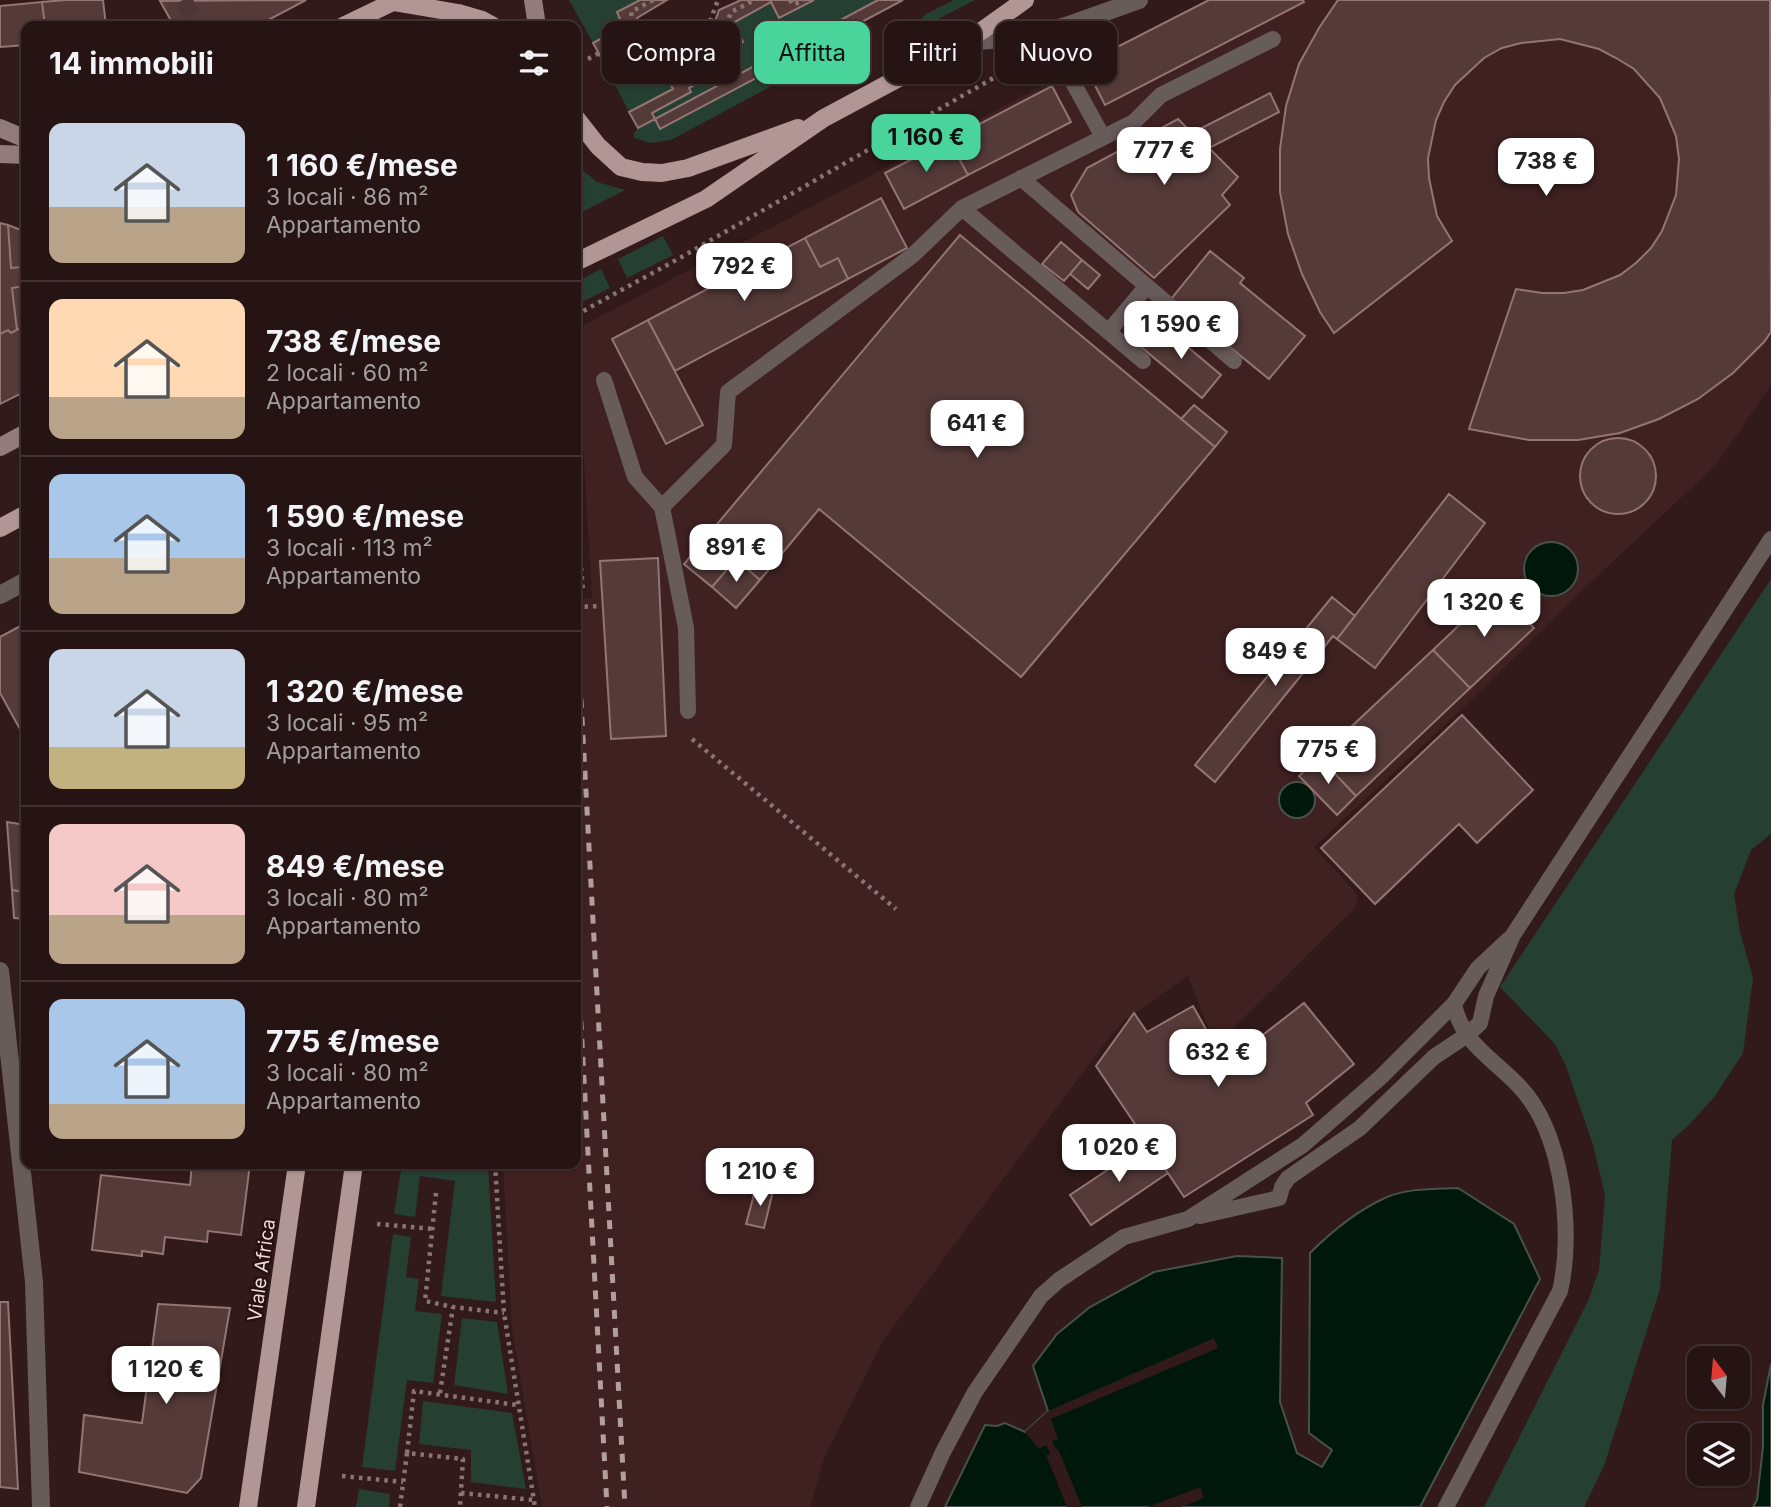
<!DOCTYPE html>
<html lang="it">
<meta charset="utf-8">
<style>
:root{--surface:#251413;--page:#2d1d1c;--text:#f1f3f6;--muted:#a39ea0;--line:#423333;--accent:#49d49c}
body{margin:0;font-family:Inter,sans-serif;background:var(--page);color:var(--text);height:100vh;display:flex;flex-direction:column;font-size:26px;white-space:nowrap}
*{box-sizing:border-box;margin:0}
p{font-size:23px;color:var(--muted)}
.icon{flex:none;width:38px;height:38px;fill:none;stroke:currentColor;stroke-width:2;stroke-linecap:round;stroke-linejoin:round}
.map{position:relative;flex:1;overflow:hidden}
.panel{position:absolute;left:21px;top:21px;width:560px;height:1148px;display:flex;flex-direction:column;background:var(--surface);border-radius:14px;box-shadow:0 2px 5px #0004,0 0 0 2px var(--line)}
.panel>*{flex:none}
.top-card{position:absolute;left:602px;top:21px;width:665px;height:63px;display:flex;gap:14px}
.needle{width:46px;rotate:344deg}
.controls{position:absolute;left:1687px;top:1346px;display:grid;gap:14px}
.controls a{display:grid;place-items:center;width:63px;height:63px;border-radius:14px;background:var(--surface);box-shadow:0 2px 5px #0004,0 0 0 2px var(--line);font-size:35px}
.price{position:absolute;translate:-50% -60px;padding:0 16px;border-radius:14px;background:#fff;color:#222;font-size:23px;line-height:46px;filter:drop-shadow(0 2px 4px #0008)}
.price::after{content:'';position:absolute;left:50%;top:42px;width:21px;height:16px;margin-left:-10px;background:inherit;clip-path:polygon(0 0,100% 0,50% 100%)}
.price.on{background:var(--accent);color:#111}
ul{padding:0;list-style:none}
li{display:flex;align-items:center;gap:21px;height:175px;padding:0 28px}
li+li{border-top:2px solid var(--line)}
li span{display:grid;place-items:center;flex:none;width:196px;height:140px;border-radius:14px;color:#555}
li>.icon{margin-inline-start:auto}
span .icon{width:84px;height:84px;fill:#fffc;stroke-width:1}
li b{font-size:30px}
h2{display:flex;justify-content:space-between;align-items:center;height:84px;padding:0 28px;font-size:30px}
.tag{padding:0 24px;border-radius:14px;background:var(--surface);box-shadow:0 2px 5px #0004,0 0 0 2px var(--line);font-size:24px;line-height:63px}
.tag.on{background:var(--accent);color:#111}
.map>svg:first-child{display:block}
.built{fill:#402121}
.green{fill:#253f33}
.water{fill:#00170c;stroke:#47524a;stroke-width:2}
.pier{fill:#311a19}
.building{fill:#543a38;stroke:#937574;stroke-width:2}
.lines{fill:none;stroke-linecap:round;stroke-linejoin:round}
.minor-tunnel{stroke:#4d3736;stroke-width:18;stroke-dasharray:18 9;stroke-linecap:butt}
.path{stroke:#897473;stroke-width:4.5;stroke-dasharray:3.5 5;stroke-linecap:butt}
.service{stroke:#685c5b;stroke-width:16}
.minor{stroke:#685c5b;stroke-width:18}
.secondary{stroke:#917c7b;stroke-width:18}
.primary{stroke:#b09694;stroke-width:18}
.rail{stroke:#b19e9d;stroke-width:5;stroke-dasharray:9 9;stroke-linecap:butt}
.labels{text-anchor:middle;stroke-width:5;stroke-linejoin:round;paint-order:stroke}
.street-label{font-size:19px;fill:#eddcdb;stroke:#271110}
</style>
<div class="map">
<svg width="1771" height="1507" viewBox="0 0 1771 1507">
<rect width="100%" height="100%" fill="#311a19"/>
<path class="built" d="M 1208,0 L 1771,0 L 1771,385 L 1716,465 L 1592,581 L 1466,705 L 1314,847 L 1356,893 L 1358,902 L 1354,909 L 1228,1033 L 1215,1032 L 1208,1027 L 1188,976 L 1125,1020 L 1108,1039 L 884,1339 L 824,1458 L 810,1507 L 542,1507 L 512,1328 L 503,1164 L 576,1164 L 576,599 L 592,598 L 576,329 Z"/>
<path class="green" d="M 569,0 L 640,0 L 617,12 L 620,19 L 613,22 L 617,30 L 593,43 Z
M 814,0 L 878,0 L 660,128 L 824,42 L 797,70 L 787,78 L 671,140 L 651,143 L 634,138 L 634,133 L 638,128 L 655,119 L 652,113 L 691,92 L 689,88 L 727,67 L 723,58 L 732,53 L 730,48 L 743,42 L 733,23 L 771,2 Z
M 954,0 L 975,0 L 905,36 L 926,14 Z
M 632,51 L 638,62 L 632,65 L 635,70 L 661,57 L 667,68 L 663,70 L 673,89 L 629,112 L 605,65 Z
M 576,165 L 597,182 L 625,190 L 576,215 Z
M 663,236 L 673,255 L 627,278 L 618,259 Z
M 601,269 L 610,288 L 576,305 L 576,282 Z
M 1771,579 L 1771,834 L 1751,850 L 1734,894 L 1740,932 L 1753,978 L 1743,1053 L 1715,1096 L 1689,1125 L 1672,1140 L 1660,1289 L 1604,1466 L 1584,1507 L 1484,1507 L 1588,1301 L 1599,1270 L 1605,1195 L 1593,1145 L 1566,1066 L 1555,1044 L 1500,987 Z
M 402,1164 L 488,1164 L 496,1302 L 441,1296 L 455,1181 L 420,1176 L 415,1217 L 394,1214 Z
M 393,1234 L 411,1237 L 406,1277 L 419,1279 L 415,1311 L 442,1314 L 433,1383 L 407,1380 L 395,1471 L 362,1467 Z
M 462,1318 L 497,1322 L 508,1394 L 454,1385 Z
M 423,1401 L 512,1413 L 526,1489 L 471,1482 L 471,1450 L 419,1444 Z
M 359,1489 L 390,1494 L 389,1507 L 356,1507 Z"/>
<path class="water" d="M1524 569a27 27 0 1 1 54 0a27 27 0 1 1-54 0Z
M1279 800a18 18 0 1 1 36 0a18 18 0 1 1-36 0Z
M 1458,1188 L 1514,1224 L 1540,1279 L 1420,1507 L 945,1507 L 985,1425 L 997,1426 L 1005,1423 L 1025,1432 L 1048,1411 L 1033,1366 L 1057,1334 L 1090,1307 L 1154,1272 L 1237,1256 L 1282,1258 L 1280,1402 L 1297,1453 L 1322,1467 L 1332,1450 L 1309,1433 L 1310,1253 C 1332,1231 1358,1210 1387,1197 C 1408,1188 1436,1189 1458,1188 Z
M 1771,1364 L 1771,1507 L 1753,1507 L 1757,1500 L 1763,1447 L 1763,1405 Z"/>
<path class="pier" d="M 1214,1338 L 1218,1348 L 1051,1419 L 1058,1439 L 1052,1441 L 1056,1449 L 1058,1449 L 1082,1507 L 1067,1507 L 1046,1455 L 1050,1454 L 1046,1445 L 1039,1449 L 1025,1432 L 1048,1411 Z
M 1200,1487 L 1204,1498 L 1181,1507 L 1148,1507 Z"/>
<path class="building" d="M 66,0 L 103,0 L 106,26 L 45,26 L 42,2 Z
M 306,0 L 257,26 L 174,26 L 160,1 Z
M 640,0 L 667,0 L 637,18 L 648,39 L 680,25 L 692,44 L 684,66 L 698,70 L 719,10 L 741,0 L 814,0 L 779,18 L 771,2 L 733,23 L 743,42 L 730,48 L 733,53 L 723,58 L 727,67 L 689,88 L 691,92 L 652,113 L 655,119 L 638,128 L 629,112 L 673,89 L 662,70 L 667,68 L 661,57 L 635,71 L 632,65 L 638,62 L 632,51 L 605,65 L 593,43 L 617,30 L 613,22 L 620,19 L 617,12 Z
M 878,0 L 903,0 L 660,129 L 655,119 Z
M 1209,0 L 1303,0 L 1304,2 L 1105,105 L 1084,64 Z
M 1338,0 L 1770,0 L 1771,332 L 1764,342 L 1733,373 L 1698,399 L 1659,419 L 1620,433 L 1578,440 L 1529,440 L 1469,429 L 1516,289 L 1542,293 L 1564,293 L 1583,290 L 1620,275 L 1636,263 L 1651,248 L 1662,231 L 1676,195 L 1679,159 L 1676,136 L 1660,98 L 1634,69 L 1616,58 L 1599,49 L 1560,39 L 1521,43 L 1502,48 L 1484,58 L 1455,85 L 1444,102 L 1436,120 L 1428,158 L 1429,178 L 1437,216 L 1452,241 L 1334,333 L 1320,312 L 1302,274 L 1288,234 L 1280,192 L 1280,149 L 1286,106 L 1299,64 L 1319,28 Z
M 42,2 L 45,26 L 26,26 L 26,45 L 0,47 L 0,6 Z
M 1052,86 L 1071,122 L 968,175 L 949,140 Z
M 1270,93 L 1279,112 L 1209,148 L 1238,177 L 1222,195 L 1230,205 L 1154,278 L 1078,212 L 1071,195 L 1087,168 L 1178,119 L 1192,133 Z
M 949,140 L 968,175 L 904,209 L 885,173 Z
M 881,198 L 907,248 L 848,279 L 838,258 L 820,267 L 805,238 Z
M 0,223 L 8,225 L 11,268 L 22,267 L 25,286 L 12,288 L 17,330 L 11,333 L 8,330 L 0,334 Z
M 8,225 L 26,232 L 26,325 L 17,330 L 12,288 L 25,286 L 22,267 L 11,268 Z
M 960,235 L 1215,447 L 1021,677 L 819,509 L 760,580 L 708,535 Z
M 805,238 L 820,267 L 838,258 L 848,279 L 675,371 L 648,320 Z
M 1061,242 L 1082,260 L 1064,281 L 1042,264 Z
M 1210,251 L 1244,278 L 1240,283 L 1305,336 L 1269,379 L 1171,299 Z
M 1082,260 L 1100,275 L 1088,289 L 1070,274 Z
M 648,320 L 703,425 L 666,444 L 612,339 Z
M 1159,323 L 1221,375 L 1202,398 L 1140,346 Z
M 26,325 L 26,391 L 0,404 L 0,334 L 8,330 L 11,333 Z
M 1194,405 L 1227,432 L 1215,447 L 1181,419 Z
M1580 476a38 38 0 1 1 76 0a38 38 0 1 1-76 0Z
M 1449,494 L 1485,523 L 1375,668 L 1337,639 Z
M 708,535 L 736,559 L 712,587 L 684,564 Z
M 658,558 L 666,736 L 611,739 L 600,561 Z
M 736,559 L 760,580 L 736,608 L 712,587 Z
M 1497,589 L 1534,628 L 1470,688 L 1433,650 Z
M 1332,597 L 1355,616 L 1337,639 L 1333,636 L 1215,782 L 1195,765 Z
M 26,623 L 26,740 L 0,693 L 0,637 Z
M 1433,650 L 1470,688 L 1356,796 L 1319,757 Z
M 1462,715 L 1533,790 L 1477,843 L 1459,824 L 1375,904 L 1321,848 Z
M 1319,757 L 1356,796 L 1337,815 L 1299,776 Z
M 7,822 L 26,825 L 26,892 L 12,890 Z
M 12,890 L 26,892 L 26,919 L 14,918 Z
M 1304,1003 L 1354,1064 L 1306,1103 L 1313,1115 L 1184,1197 L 1096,1066 L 1134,1013 L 1147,1032 L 1193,1006 L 1217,1049 L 1238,1037 L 1246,1048 Z
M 1148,1143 L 1168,1173 L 1091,1225 L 1070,1195 Z
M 192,1164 L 250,1164 L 241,1235 L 208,1231 L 207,1242 L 165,1237 L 163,1254 L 142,1251 L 142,1256 L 92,1250 L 101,1175 L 190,1185 Z
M 756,1187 L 773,1191 L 764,1228 L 746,1224 Z
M 0,1302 L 8,1302 L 18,1489 L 0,1487 Z
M 158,1304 L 230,1308 L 201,1478 L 187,1493 L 79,1472 L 84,1415 L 142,1423 Z"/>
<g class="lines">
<path class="minor-tunnel" d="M 183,0 L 197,26"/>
<path class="path" d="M 653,0 L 631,12 L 635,34 L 646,50 L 662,41 L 680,75 L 693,79 L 709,72 L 731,12 L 755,0
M 790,0 L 793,5 L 804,0
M 588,59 L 635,34
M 692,69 L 718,0
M 576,315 L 678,259 L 1016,65
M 576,500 L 583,592 L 576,592
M 576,607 L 600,606
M 692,739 L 896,909
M 495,1164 L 504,1313 L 535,1507
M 436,1193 L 425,1301 L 453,1307 L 504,1313
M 377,1224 L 433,1229
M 440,1393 L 453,1307
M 407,1453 L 414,1391 L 517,1405
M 342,1476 L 403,1482
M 461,1493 L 534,1500
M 400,1507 L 407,1453 L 463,1459 L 460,1507"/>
<path class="service" d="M 1045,32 L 1103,137
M 1021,178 L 1234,361
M 962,208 L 1143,361
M 1109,331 L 1147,286
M 604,380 L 635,477 L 662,507
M 688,711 L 686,628 L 662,507 L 724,445 L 728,392 L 913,255 L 962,208 L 1134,122 L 1161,95 L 1273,39
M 1454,1004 L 1478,968 L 1509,939
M 1200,1216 L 1279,1198 L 1282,1187 L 1288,1178 L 1360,1128 L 1434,1057 L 1467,1035 L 1480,1023 L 1486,996 L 1513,935 L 1771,539
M 918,1507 L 943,1452 L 975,1392 L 1041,1296 L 1059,1280 L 1124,1237 L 1188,1219 L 1303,1145 L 1381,1077 L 1454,1004 C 1462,1044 1494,1059 1519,1086 C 1563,1132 1574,1232 1560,1291 L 1446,1507"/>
<path class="minor" d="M 966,42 L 1027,37 L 1066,26 L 1139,0
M 0,595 L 26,581
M 0,971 L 34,1282 L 41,1507"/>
<path class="secondary" d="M 533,0 L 537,26
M 0,128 L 26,139
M 0,154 L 26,155
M 0,447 L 26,433"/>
<path class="primary" d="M 343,26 L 393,2 L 458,13 L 482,20 L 493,26
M 576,118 L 598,146 L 621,167 L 642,172 L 662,173 L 688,168 L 798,128
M 576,262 L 706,199 L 824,118 L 966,42 L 1025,0
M 0,528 L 26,514
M 248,1507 L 297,1164
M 306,1507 L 354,1164"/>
<path class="rail" d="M 576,609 L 625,1507
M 576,931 L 607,1507"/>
</g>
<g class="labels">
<g class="street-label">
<text transform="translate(261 1270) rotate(-82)" y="7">Viale Africa</text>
</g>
</g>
</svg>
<div class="controls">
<a><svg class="needle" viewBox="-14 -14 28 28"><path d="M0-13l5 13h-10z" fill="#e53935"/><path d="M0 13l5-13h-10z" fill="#a39ea0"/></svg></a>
<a><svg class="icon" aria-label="layers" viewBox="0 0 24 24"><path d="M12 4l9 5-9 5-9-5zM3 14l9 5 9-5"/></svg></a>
</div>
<b class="price on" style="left:926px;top:174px">1 160 €</b>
<b class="price" style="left:1164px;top:187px">777 €</b>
<b class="price" style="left:1546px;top:198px">738 €</b>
<b class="price" style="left:744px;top:303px">792 €</b>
<b class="price" style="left:1181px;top:361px">1 590 €</b>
<b class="price" style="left:977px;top:460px">641 €</b>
<b class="price" style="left:736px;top:584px">891 €</b>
<b class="price" style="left:1484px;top:639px">1 320 €</b>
<b class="price" style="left:1275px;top:688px">849 €</b>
<b class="price" style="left:1328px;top:786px">775 €</b>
<b class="price" style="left:1218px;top:1089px">632 €</b>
<b class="price" style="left:1119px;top:1184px">1 020 €</b>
<b class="price" style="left:760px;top:1208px">1 210 €</b>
<b class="price" style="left:166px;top:1406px">1 120 €</b>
<div class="top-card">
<a class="tag">Compra</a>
<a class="tag on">Affitta</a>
<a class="tag">Filtri</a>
<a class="tag">Nuovo</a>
</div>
<section class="panel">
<h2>14 immobili<svg class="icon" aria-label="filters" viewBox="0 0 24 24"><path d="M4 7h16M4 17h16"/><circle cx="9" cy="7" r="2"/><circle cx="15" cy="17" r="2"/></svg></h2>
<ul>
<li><span style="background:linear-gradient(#c9d6e8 60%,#b9a48a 0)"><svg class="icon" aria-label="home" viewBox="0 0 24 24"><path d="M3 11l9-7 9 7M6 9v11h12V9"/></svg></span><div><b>1 160 €/mese</b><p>3 locali · 86 m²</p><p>Appartamento</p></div></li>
<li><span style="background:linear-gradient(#ffd9b3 70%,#b9a48a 0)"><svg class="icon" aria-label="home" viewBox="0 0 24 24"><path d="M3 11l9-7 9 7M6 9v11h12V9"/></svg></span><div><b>738 €/mese</b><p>2 locali · 60 m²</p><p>Appartamento</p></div></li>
<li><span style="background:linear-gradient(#a9c7e8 60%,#b9a48a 0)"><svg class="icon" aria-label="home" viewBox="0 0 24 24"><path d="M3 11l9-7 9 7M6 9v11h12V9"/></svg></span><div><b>1 590 €/mese</b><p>3 locali · 113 m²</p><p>Appartamento</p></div></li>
<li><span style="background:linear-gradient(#c9d6e8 70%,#c2b280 0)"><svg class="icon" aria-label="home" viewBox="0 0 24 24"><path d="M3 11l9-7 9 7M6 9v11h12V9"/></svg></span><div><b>1 320 €/mese</b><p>3 locali · 95 m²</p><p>Appartamento</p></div></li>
<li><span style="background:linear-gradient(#f6c9c9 65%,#b9a48a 0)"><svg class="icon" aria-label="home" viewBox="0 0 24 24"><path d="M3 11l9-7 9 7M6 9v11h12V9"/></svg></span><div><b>849 €/mese</b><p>3 locali · 80 m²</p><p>Appartamento</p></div></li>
<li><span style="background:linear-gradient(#a9c7e8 75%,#b9a48a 0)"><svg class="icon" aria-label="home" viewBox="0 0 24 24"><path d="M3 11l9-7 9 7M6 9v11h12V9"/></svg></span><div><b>775 €/mese</b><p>3 locali · 80 m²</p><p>Appartamento</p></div></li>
</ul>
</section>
</div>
